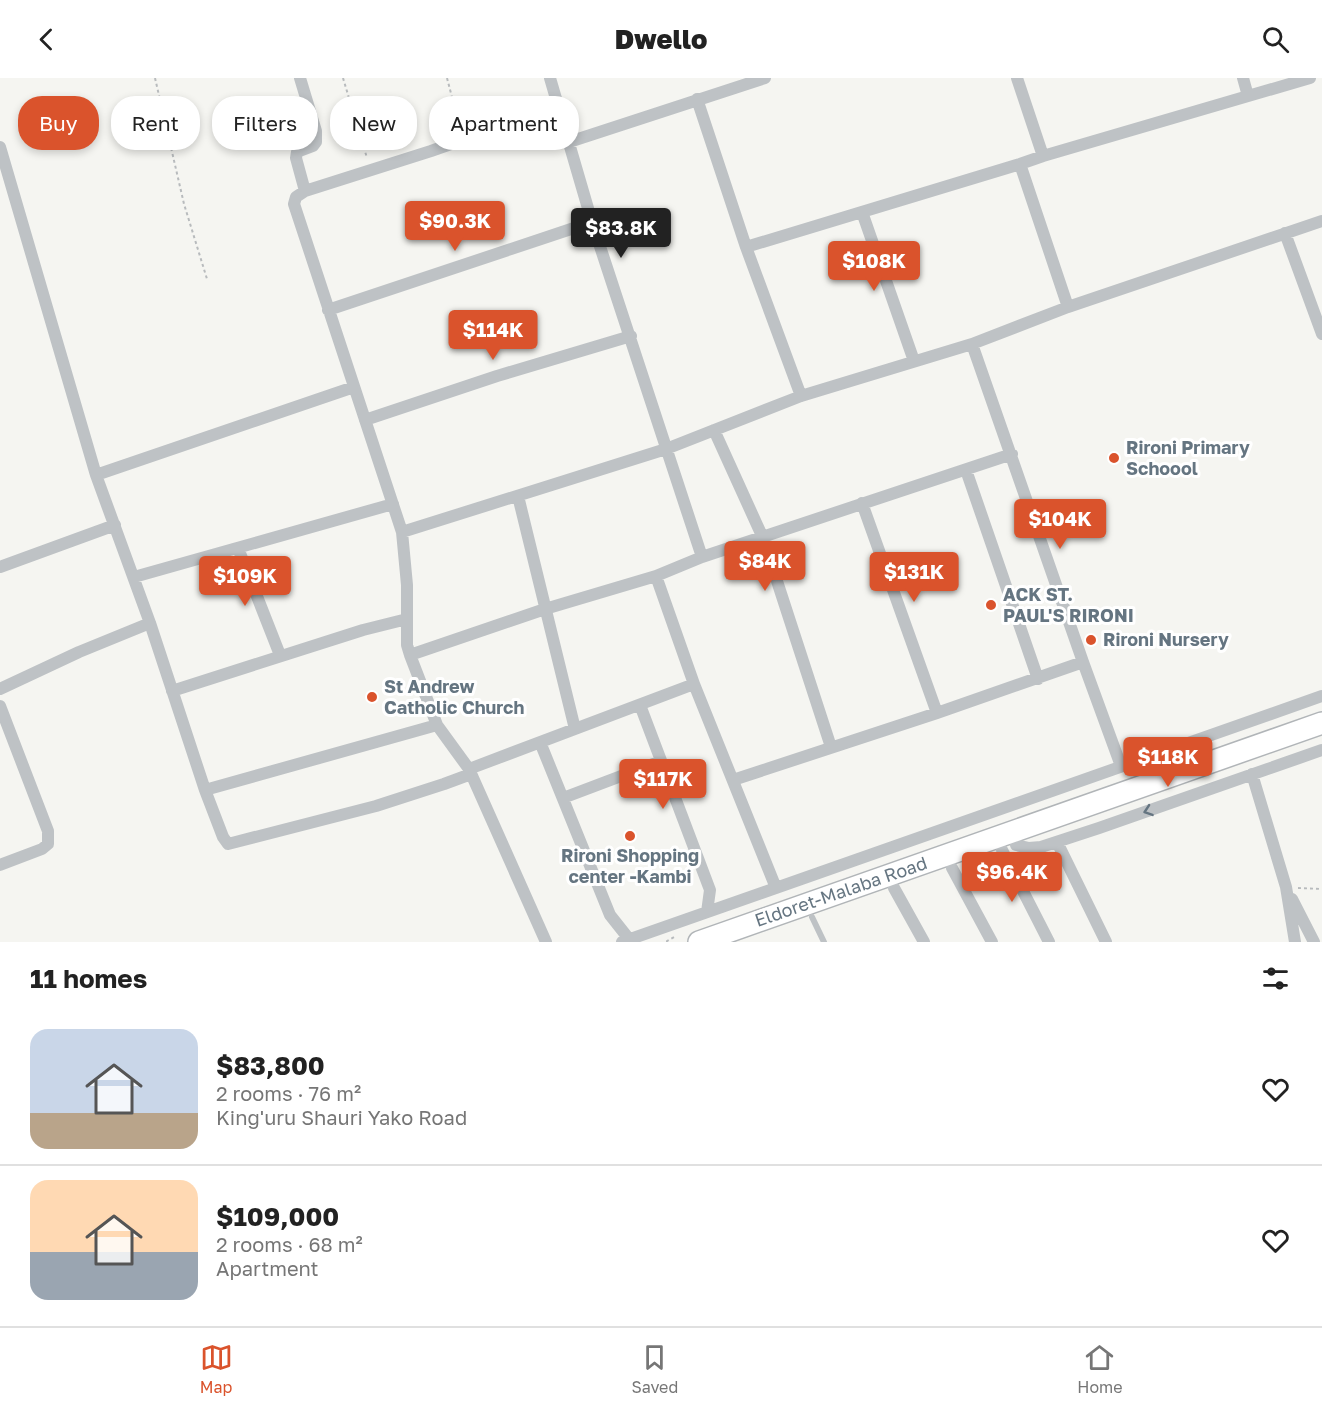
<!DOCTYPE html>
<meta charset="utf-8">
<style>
:root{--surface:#fff;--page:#f2f2f2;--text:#222;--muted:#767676;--line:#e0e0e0;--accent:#da532c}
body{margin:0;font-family:"Golos Text",sans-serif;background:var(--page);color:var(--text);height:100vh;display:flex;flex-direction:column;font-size:22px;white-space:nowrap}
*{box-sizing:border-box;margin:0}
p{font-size:20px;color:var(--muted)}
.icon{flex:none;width:33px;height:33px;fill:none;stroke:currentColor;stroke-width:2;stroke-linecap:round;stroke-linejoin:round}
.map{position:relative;height:864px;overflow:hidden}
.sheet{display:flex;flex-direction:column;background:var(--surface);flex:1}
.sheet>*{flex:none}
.banner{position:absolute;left:18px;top:18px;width:600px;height:54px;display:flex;gap:12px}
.price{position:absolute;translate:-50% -51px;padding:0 14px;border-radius:6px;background:var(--accent);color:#fff;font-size:20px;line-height:39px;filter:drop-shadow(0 2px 3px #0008)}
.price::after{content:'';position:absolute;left:50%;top:36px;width:18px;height:14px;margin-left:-9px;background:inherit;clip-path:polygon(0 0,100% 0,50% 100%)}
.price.selected{background:#222;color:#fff}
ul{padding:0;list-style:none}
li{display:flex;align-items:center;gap:18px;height:150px;padding:0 30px}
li+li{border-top:2px solid var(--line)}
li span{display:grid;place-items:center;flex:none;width:168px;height:120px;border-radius:18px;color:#555}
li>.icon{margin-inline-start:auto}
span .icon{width:72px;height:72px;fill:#fffc;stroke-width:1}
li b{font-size:26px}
h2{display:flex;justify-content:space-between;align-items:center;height:72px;padding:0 30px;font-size:26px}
.tag{padding:0 21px;border-radius:24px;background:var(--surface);box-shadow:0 3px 9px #0003;font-size:21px;line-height:54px}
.tag.selected{background:var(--accent);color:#fff}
header{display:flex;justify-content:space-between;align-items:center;height:78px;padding:0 30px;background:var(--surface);font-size:27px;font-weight:800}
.tabs{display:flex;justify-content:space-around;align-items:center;height:84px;border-top:2px solid var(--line);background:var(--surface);font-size:16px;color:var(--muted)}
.tabs a{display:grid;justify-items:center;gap:3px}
.tabs .selected{color:var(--accent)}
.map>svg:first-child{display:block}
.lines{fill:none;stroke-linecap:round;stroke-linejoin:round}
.highway-casing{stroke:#b1b5b8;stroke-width:24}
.path{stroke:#b8bbbd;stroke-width:2;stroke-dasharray:3 3;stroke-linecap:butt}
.lane{stroke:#bec2c5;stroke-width:6}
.street{stroke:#bec2c5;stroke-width:12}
.highway{stroke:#fff;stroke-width:21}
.oneway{stroke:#657581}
.poi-dot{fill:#da532c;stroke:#fff;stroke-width:2}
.labels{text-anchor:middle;stroke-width:6;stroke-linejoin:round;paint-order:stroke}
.poi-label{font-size:18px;font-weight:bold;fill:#657581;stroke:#fff;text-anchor:start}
.street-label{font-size:18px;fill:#657581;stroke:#fff}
</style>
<header><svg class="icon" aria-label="back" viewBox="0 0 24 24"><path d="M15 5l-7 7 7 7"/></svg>Dwello<svg class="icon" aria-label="search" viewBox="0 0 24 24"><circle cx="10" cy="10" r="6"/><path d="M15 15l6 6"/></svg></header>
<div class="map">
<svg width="1322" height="864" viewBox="0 0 1322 864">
<rect width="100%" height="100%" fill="#f5f5f1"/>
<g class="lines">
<g class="highway-casing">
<path id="highway" d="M 699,864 L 1322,645"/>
</g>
<path class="path" d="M 155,0 L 184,126 L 207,201
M 343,0 L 367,80
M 447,0 L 460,50
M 1298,810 L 1322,811
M 667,864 L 667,863 L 674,859"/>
<path class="lane" d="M 812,839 L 824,864"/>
<path class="street" d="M 300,0 L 316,53 L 316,64 L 313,68 L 297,74 L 296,80 L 305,113
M 550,0 L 592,144 L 702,479
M 1017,0 L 1043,78
M 1243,0 L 1248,18
M 697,21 L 746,169 L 801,318
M 569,64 L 765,0
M 0,69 L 96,397
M 1020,86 L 1068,229
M 862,134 L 914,283
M 1285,155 L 1322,256
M 746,169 L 1020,86 L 1043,78 L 1310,0
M 328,232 L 592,144
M 972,266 L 1083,584 L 1121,688
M 354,309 L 96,397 L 150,545 L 205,712 L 437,647
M 365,342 L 497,298 L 631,258
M 714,352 L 763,460 L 831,669
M 966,392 L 1038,601
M 518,418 L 575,651
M 862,425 L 937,635
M 402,454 L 666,371 L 801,318 L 972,266 L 1068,229 L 1322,143
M 238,470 L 280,577
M 0,489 L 115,447
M 656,498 L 694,606 L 776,810
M 134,499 L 393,426
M 410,577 L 545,531 L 656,498 L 702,479 L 1012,376
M 0,611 L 79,574 L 150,545
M 172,613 L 363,552 L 407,541
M 640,627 L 710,812 L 707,834
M 0,628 L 48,753 L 48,766 L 42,771 L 0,787
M 540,664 L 610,837 L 629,861
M 469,691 L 694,606
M 1252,696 L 1286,809 L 1295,864
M 733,702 L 937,635 L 1083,584
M 205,712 L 223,759 L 228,766 L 376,728 L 444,706 L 471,696
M 563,720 L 661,683
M 1057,764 L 1106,864
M 1016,767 L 1029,770 L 1041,769 L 1099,750 L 1322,672
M 1002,772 L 1049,864
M 952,790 L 992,864
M 894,810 L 924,864
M 1292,821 L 1314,864
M 546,864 L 469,691 L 437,647 L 410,577 L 407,567 L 407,507 L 402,454 L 294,126 L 296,119 L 305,113 L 431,73 L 559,28
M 622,864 L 1322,618"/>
<use href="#highway" class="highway"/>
</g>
<defs><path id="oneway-chevron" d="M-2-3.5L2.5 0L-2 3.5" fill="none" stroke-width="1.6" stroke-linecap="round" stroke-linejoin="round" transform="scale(1.5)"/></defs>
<use class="oneway" href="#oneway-chevron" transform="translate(1148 733) rotate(161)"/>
<g class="poi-dot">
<circle cx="1114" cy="380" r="6"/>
<circle cx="991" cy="527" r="6"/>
<circle cx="1091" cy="562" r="6"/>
<circle cx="372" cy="619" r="6"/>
<circle cx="630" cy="758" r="6"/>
</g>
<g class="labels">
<g class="poi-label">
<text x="1126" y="376">Rironi Primary<tspan x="1126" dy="21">Schoool</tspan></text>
<text x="1003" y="523">ACK ST.<tspan x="1003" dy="21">PAUL'S RIRONI</tspan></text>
<text x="1103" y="568">Rironi Nursery</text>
<text x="384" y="615">St Andrew<tspan x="384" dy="21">Catholic Church</tspan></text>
<text x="630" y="784" text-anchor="middle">Rironi Shopping<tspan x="630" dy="21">center -Kambi</tspan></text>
</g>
<g class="street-label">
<text transform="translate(841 814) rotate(-19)" y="6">Eldoret-Malaba Road</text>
</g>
</g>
</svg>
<b class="price" style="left:455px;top:174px">$90.3K</b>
<b class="price selected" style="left:621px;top:181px">$83.8K</b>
<b class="price" style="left:874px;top:214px">$108K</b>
<b class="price" style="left:493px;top:283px">$114K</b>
<b class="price" style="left:1060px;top:472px">$104K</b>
<b class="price" style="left:765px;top:514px">$84K</b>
<b class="price" style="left:914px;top:525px">$131K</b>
<b class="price" style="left:245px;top:529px">$109K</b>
<b class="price" style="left:1168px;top:710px">$118K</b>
<b class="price" style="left:663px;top:732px">$117K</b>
<b class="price" style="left:1012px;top:825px">$96.4K</b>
<div class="banner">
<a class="tag selected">Buy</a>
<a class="tag">Rent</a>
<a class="tag">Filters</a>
<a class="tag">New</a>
<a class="tag">Apartment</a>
</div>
</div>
<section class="sheet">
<h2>11 homes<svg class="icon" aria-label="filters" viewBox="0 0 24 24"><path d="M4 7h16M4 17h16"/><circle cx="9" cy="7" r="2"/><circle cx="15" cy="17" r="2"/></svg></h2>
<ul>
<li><span style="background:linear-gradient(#c9d6e8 70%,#b9a48a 0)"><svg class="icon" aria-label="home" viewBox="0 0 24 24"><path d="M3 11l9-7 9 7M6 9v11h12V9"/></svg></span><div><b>$83,800</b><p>2 rooms · 76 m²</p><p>King'uru Shauri Yako Road</p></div><svg class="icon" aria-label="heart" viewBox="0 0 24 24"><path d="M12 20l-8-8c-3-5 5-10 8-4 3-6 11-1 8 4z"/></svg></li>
<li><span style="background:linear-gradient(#ffd9b3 60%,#9aa5b1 0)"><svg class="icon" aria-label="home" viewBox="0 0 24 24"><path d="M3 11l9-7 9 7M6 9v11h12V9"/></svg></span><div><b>$109,000</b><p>2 rooms · 68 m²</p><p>Apartment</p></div><svg class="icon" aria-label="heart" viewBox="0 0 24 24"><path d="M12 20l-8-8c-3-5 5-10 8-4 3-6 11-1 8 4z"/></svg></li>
</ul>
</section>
<nav class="tabs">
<a class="selected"><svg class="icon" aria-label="map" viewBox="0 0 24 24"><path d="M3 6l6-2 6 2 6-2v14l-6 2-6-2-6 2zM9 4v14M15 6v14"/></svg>Map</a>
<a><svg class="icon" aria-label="saved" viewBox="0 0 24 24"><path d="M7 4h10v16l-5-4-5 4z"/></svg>Saved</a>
<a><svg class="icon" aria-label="home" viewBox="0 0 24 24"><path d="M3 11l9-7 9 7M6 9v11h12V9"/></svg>Home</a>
</nav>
